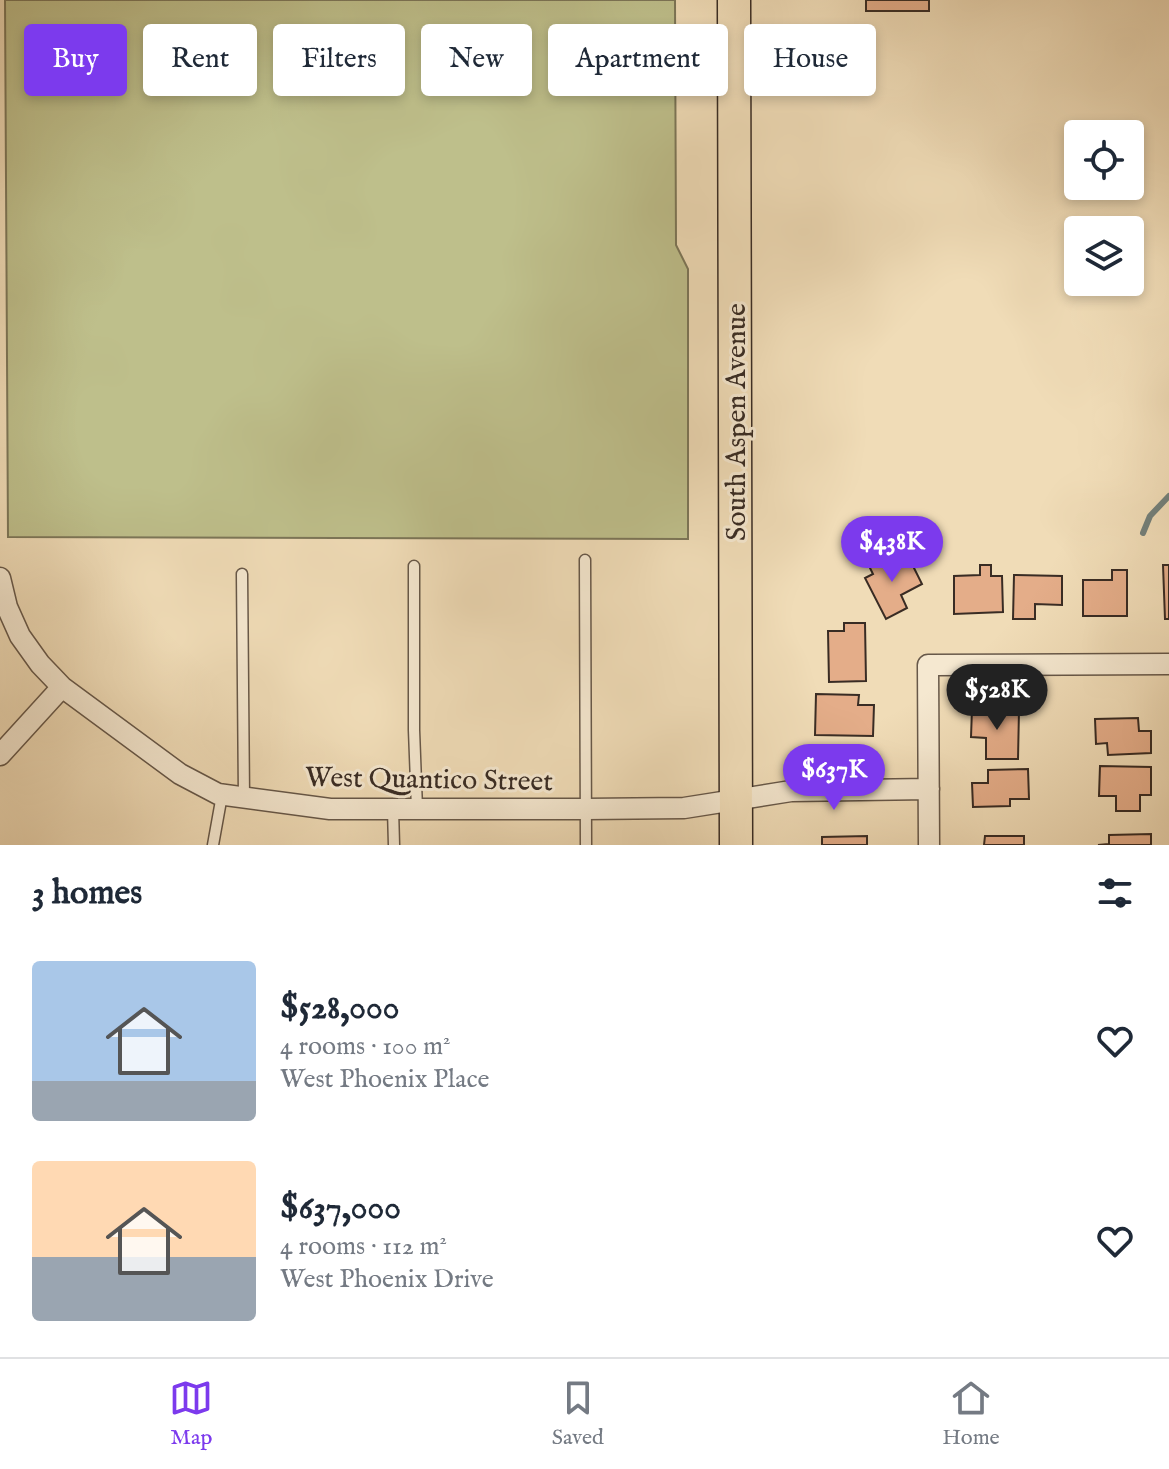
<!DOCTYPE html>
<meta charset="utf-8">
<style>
:root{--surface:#fff;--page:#f2f2f3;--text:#1f2937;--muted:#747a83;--line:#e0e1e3;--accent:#7c3aed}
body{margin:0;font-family:"IM FELL English",serif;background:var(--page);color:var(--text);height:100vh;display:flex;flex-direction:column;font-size:30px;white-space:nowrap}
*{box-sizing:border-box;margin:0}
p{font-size:26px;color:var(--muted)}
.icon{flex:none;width:44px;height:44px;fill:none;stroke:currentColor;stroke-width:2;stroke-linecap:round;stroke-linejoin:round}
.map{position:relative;height:845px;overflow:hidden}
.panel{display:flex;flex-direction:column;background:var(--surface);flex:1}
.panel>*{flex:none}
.guide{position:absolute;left:24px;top:24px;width:1122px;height:72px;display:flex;gap:16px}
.tools{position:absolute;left:1064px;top:120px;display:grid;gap:16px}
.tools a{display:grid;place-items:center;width:80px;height:80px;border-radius:8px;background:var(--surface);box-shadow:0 4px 12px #0003;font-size:40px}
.price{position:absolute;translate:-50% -68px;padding:0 18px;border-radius:28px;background:var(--accent);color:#fff;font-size:26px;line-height:52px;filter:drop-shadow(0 2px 4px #0008)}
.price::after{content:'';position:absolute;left:50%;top:48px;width:24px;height:18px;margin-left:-12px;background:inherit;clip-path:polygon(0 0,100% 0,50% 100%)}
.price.active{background:#222;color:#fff}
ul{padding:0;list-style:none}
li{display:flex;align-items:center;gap:24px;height:200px;padding:0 32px}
li span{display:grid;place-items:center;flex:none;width:224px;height:160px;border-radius:8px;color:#555}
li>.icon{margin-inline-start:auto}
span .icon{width:96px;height:96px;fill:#fffc;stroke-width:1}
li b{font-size:34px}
h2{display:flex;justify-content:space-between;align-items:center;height:96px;padding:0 32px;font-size:34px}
.chip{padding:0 28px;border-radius:8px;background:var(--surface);box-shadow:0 4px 12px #0003;font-size:28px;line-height:72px}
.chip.active{background:var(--accent);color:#fff}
.menu{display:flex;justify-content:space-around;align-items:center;height:112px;border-top:2px solid var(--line);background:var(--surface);font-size:22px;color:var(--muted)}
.menu a{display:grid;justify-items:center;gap:4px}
.menu .active{color:var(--accent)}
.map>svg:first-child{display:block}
.green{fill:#bebf8b;stroke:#7c7658;stroke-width:2}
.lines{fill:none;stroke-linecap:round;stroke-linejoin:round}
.stream{stroke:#74817c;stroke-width:6}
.building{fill:#e4ad89;stroke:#392c24;stroke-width:2}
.service-casing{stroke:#675849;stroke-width:13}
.minor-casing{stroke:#675849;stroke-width:23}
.primary-casing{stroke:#392c24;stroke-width:35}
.service{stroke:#f5e8d0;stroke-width:10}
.minor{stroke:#f5e8d0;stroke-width:20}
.primary{stroke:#f0dcb7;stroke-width:32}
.labels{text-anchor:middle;stroke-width:6;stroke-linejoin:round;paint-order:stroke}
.street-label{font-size:28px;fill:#392c24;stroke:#f5e8d0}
</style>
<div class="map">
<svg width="1169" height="845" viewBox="0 0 1169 845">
<rect width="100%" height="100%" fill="#f0dcb7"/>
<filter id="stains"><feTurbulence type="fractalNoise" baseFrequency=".0025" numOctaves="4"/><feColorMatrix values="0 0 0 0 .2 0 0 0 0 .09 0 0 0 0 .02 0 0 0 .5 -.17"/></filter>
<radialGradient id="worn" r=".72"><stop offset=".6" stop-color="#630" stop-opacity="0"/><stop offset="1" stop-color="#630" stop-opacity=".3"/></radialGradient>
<path class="green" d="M 5,0 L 675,0 L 676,245 L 688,269 L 688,539 L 8,537 Z"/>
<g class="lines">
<path class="stream" d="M 1143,533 L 1150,516 L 1169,496"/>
</g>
<path class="building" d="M 866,0 L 929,0 L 929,11 L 866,11 Z
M 908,556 L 922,584 L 901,595 L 907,608 L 886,619 L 865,578 L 873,574 L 868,564 L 880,558 L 884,567 Z
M 980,565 L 991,565 L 991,576 L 1002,576 L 1003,612 L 954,614 L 954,576 L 980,575 Z
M 1163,565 L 1169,565 L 1169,619 L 1165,619 Z
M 1112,570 L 1127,570 L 1127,616 L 1083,616 L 1083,580 L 1112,580 Z
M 1014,575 L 1062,576 L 1062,605 L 1035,604 L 1035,619 L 1013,619 Z
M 844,623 L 865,623 L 866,681 L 829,682 L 828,631 L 844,631 Z
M 816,694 L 859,695 L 858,705 L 874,705 L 873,736 L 815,735 Z
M 972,709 L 1019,710 L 1018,759 L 986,759 L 986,738 L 971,737 Z
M 1138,718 L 1139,731 L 1151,731 L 1151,753 L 1108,755 L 1107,743 L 1096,744 L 1095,719 Z
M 1100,766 L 1151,767 L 1151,795 L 1140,795 L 1140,811 L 1116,811 L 1116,796 L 1099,796 Z
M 1028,769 L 1029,799 L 1010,799 L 1010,806 L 973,807 L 972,783 L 988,783 L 988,770 Z
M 1151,834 L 1151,845 L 1098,845 L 1109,844 L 1109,835 Z
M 867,836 L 867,845 L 822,845 L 822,837 Z
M 985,836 L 1024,836 L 1024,845 L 984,845 Z"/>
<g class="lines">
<g class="service-casing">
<path id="service" d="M 585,560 L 586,845
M 414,566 L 414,730 L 417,809
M 242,574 L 244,798
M 393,809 L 394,845
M 213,845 L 222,795"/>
</g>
<g class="minor-casing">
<path id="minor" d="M 0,578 L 7,607 L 20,636 L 40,664 L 62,687 L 180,774 L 218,794 L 330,809 L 586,809 L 684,808 L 791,791 L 929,789
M 0,755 L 62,687
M 929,845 L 928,665 L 1169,664"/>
</g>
<g class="primary-casing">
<path id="primary" d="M 734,0 L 736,845"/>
</g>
<use href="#service" class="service"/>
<use href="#minor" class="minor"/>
<use href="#primary" class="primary"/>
</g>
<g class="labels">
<g class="street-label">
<text transform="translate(735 422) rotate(-90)" y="10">South Aspen Avenue</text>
<text transform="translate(429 778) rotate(1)" y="10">West Quantico Street</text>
</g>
</g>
<rect width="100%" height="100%" filter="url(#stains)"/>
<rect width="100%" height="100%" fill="url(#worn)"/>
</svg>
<div class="tools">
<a><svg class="icon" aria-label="locate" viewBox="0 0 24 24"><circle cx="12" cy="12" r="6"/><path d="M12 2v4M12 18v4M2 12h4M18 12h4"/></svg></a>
<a><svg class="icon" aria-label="layers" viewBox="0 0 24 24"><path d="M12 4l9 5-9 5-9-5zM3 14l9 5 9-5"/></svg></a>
</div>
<b class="price" style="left:892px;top:584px">$438K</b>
<b class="price active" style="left:997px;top:732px">$528K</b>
<b class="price" style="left:834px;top:812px">$637K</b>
<div class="guide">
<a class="chip active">Buy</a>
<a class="chip">Rent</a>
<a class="chip">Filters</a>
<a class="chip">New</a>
<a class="chip">Apartment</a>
<a class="chip">House</a>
</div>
</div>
<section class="panel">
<h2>3 homes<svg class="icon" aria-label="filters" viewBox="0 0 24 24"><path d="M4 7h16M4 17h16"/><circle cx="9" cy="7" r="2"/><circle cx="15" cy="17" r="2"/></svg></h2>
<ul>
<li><span style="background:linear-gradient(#a9c7e8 75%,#9aa5b1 0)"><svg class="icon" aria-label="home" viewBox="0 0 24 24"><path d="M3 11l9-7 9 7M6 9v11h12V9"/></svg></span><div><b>$528,000</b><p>4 rooms · 100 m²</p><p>West Phoenix Place</p></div><svg class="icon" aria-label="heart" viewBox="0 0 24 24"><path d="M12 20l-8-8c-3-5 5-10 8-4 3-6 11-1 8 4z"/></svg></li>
<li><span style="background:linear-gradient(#ffd9b3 60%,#9aa5b1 0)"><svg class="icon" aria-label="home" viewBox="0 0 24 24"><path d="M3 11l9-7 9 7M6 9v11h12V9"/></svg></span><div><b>$637,000</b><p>4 rooms · 112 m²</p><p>West Phoenix Drive</p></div><svg class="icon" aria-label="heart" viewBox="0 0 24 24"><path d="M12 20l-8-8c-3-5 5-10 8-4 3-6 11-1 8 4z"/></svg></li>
</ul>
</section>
<nav class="menu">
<a class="active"><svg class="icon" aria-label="map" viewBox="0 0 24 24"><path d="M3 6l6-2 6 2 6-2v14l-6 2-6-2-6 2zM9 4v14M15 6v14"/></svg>Map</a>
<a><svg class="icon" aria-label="saved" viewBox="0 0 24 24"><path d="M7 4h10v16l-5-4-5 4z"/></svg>Saved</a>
<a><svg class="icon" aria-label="home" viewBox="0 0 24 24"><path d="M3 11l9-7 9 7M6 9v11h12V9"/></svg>Home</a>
</nav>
